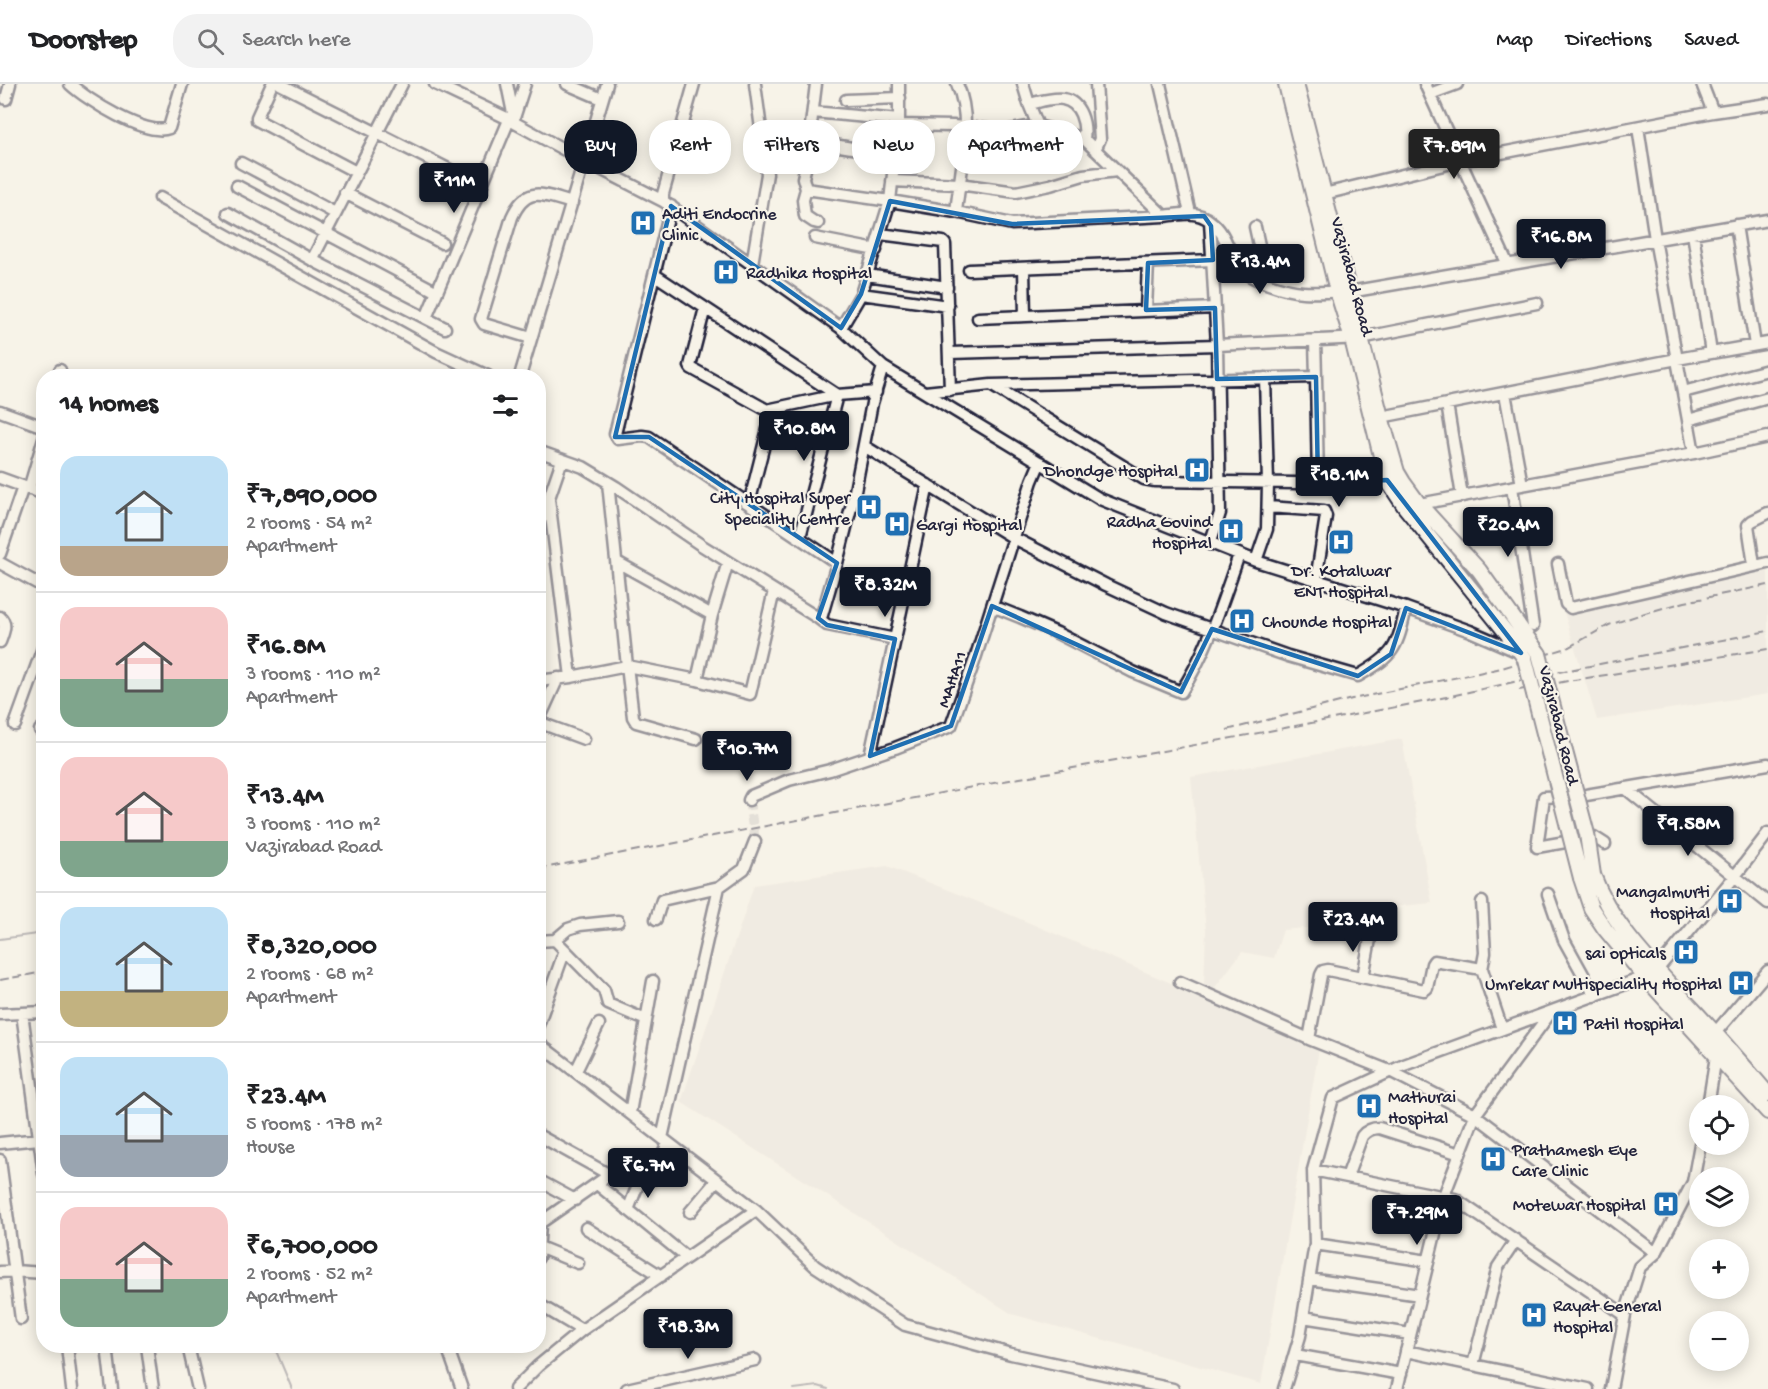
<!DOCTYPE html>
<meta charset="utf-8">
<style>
:root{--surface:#fff;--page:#f2f2f2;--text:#202124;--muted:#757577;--line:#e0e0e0;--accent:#111827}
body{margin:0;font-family:"Gochi Hand",sans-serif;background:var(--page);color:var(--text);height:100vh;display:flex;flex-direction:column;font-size:22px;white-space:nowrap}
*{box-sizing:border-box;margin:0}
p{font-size:20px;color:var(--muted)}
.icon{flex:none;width:33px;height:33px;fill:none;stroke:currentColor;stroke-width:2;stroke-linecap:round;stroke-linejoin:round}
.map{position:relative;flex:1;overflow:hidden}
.details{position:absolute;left:36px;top:285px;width:510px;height:984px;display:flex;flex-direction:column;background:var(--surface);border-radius:24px;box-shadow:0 3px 15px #0003}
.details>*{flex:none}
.top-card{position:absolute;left:564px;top:36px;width:570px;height:54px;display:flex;gap:12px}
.controls{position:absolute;left:1689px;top:1011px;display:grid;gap:12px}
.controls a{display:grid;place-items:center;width:60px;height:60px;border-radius:50%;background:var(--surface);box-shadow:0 3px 15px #0003;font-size:30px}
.price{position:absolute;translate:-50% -51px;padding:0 14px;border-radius:6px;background:var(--accent);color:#fff;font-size:20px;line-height:39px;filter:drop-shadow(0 2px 3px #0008)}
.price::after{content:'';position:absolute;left:50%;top:36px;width:18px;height:14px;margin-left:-9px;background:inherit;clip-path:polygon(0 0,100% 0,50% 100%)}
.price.selected{background:#222;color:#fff}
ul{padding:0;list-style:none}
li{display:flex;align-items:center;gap:18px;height:150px;padding:0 24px}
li+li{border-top:2px solid var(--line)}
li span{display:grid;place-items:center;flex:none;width:168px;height:120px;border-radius:18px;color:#555}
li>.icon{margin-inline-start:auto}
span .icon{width:72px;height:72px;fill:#fffc;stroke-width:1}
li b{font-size:26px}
h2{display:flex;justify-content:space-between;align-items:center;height:72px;padding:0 24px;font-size:26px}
.tag{padding:0 21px;border-radius:24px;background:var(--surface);box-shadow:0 3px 15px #0003;font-size:21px;line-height:54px}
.tag.selected{background:var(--accent);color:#fff}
header{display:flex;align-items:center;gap:36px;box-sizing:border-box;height:84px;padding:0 30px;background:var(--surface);border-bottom:2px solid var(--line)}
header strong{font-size:28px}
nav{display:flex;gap:33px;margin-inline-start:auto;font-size:21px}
.search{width:420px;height:54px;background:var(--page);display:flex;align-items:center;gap:15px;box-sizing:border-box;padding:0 21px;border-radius:24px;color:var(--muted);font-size:22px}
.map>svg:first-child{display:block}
.built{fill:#e7e3db}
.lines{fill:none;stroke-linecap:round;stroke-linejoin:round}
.stream{stroke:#76747f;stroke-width:2}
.minor-tunnel{stroke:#ccc9c5;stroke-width:10;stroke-dasharray:10 5;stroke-linecap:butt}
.minor-casing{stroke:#22223b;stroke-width:15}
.major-casing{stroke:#22223b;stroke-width:18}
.minor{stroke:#f7f3e8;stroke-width:10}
.major{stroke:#f7f3e8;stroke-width:14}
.rail{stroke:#22223b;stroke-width:2;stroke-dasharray:9 4.5;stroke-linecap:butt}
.major-bridge-casing{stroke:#22223b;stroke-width:18;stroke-linecap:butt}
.major-bridge{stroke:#f7f3e8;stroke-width:14}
.marked{fill:none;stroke:#1f6fb2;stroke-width:4.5;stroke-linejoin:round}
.labels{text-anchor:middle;stroke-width:4.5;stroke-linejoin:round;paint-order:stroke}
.poi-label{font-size:18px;fill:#22223b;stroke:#f7f3e8;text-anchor:start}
.street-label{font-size:18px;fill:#22223b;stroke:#f7f3e8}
</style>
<header>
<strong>Doorstep</strong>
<div class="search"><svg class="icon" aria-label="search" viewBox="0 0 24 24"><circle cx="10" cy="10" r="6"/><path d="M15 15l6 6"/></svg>Search here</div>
<nav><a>Map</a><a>Directions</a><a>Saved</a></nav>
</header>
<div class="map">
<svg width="1768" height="1305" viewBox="0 0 1768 1305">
<rect width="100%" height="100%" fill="#f7f3e8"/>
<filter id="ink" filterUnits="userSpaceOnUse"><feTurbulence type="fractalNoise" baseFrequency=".0167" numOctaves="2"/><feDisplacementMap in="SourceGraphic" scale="12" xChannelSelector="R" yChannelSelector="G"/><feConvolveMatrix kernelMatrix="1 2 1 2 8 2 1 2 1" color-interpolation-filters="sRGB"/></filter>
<g filter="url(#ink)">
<path class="built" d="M 1768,483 L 1768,610 L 1597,636 L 1563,525 Z
M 1402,655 L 1432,819 L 1358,826 L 1358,839 L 1283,846 L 1274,874 L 1242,868 L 1213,906 L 1204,901 L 1206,846 L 1191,693 Z
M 887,782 L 1006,829 L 1178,902 L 1205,909 L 1319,965 L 1261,1300 L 1012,1230 L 681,1018 L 754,801 Z"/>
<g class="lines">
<path class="stream" d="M 0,855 L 44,849
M 274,1262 L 292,1305
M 794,1305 L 818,1302 L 828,1305"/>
<path class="minor-tunnel" d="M 749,716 L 755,757"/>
<g class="minor-casing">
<path id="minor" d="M 70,0 C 87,16 146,53 169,44 L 182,0
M 272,0 L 257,33 L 257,36 L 356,88
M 280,0 L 468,95
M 402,0 L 312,176 L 445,244
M 435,0 L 513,37
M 507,0 L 515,39 L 585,77 L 663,117 L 841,244 L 883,283 L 1100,415 L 1256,477 L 1406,524 L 1470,547 L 1521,569
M 567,0 L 602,15
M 816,0 L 809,57 L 895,71
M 1023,0 L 1029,20 L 1038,42 L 1084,55 L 1164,132 C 1180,130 1197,126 1210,137 L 1217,261 L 1361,254 L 1537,219
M 1160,0 L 1190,129
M 1425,0 L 1508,181
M 1702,0 L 1713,28
M 1430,10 L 1457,0
M 6,15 L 10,0
M 846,16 L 900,14
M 1029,20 C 1039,18 1053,13 1063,15 C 1081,18 1086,40 1084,55
M 813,28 L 899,36
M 514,34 L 525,0
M 898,41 L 953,42 L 1006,47 L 1028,43 L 1038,42
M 1638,43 L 1655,155 L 1694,369
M 811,58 L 803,94 L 806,105 L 803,116 L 805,132 L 814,138 L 818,139
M 1095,66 L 1100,55 L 1096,0
M 241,79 L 335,129
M 892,97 L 959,100 L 1016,108 L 1050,101 L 1083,91 L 1117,87
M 237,102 L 437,208
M 806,105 L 890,117 L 899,36 L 899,0
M 345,109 L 442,159
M 1324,110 L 1460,77 L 1713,28 L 1768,20
M 160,114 L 436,268 L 488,292
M 663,117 L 663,110 L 694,0
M 671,122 L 615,350 L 618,355 L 642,352 L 649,353 L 837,479
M 956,128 C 960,88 974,37 957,0
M 228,129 L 312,176
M 1210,137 C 1226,148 1228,168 1239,183 C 1249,196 1287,207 1303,208 C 1318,209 1334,207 1349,208 L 1768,136
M 1736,141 L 1755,261
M 1255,143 L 1264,184 L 1263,197
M 1693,149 L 1711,269
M 880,150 L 943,158 L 945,160 L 950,306
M 815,154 L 876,166
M 752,180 L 767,90 L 755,0
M 1024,184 L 1025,232
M 1213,184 L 1243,187
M 969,186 L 1213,176
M 655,191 L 837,311 L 876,308
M 867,191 L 947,203
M 861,210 L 948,222
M 705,224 L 690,282 L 691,284 L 767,326 L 837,311 L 800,453
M 1146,226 L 1148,179
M 426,234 L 509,36
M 978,234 L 1215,224
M 841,244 L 861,210 L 890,117 L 956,128 L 1012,140 L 1164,132
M 531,254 L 484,240 L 481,235 L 512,133 C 527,100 543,111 572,119
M 950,269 L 1217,261 L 1220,429 L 1210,460
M 58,292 L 60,286
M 520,292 L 607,0
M 1316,293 L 1318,399
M 991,301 L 1316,293 L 1315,256
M 925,308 L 991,301 L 1144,395 L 1155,397 L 1360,400 L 1394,394
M 1683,308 L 1768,286
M 1505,309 L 1522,401
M 1447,320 L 1462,412
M 0,327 L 44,343
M 1381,333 L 1677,275 L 1768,259
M 1688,336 L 1768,314
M 864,362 L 1014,454 L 1106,501 L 1166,529 L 1288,572 L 1358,592 C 1395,571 1397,564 1406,524
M 538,367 L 583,383 L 616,403 L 701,461 L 818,534 L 822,531 L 837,479 L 854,412 L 872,319 L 883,283
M 0,394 L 44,410
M 608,399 L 627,582 L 697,596 L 750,610 L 774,507
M 1512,403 L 1533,542
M 29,405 L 44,354
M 549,415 L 571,593
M 749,420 L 773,325
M 1414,421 L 1694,369 L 1768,353
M 1268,423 L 1324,427 L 1326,432 L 1316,496
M 538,446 L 562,376
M 0,470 L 23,403
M 1256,477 L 1267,445 L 1268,399 L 1265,294
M 617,478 L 712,531 L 728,478
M 0,479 L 44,503
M 1558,480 L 1566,520 L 1571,524 L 1768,479
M 1754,481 L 1748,441 L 1752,437 L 1768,429
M 991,524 L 1000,525 L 1020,533 L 1057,549 L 1133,588 L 1181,608 C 1208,566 1222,518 1239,471
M 0,533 C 8,540 3,549 0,558
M 818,534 L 827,541 L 895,555
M 697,596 L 712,531
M 538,597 L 571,593 L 627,582 L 633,633 L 636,638 L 696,655
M 538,638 L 584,655
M 538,638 L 558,594
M 15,641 L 44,561
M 40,646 L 44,643
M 870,672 L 928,401
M 1625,704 L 1768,819
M 749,716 L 751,712 L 789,696 L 830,686 L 895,664 L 951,642 L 974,578 L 1032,397 L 1040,378
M 1605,760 L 1594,753 L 1537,763 L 1544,713 L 1586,711 L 1768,680
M 1548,810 L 1564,856 L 1595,912
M 1482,818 L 1485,869 L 1482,885 L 1502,945
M 656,835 L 662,816 L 719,803
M 555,856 L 604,906 L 608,920 L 646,936
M 538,857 L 555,856 L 568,845 L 580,841 L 618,837
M 1363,893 L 1371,850
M 1180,898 L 1309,955 L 1392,988 L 1475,1031 L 1656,1169 L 1693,1098 L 1700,1060
M 22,929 L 44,1090
M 0,930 L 44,928
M 538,941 L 565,866
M 1715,949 L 1768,887
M 1309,955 L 1321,891 L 1323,887 L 1328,886 L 1424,906 L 1427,904 L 1432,880 L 1434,877 L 1482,885
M 538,959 L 756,1126
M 576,987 L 599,940
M 1708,1022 L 1716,972
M 630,1029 L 653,897
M 538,1051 L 610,1091
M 662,1054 L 719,803 L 744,785 L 755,757
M 0,1059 L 39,1055
M 0,1076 L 21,1235
M 1313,1086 L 1455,1115 L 1625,1231 L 1640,1183 L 1656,1169
M 1347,1093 L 1362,1052 C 1367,1046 1372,1044 1379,1044 L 1460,1070
M 538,1096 L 575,1116
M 597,1100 L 686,1173
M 628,1126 L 641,1093
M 690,1128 L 717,1096
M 538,1139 L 540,1139 L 612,1089 L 652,1095 L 668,1059
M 586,1144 L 661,1192
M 1315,1160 L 1428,1177
M 539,1163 L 578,1179
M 538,1174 L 540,1139
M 0,1188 L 14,1187 L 44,1189
M 1309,1195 L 1420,1211
M 538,1220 L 582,1246
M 1303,1233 L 1410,1250
M 67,1262 L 72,1305
M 107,1262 L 112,1305
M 147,1262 L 153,1305
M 188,1262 L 198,1305
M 447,1262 L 462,1305
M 1406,1267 L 1588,1305
M 1295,1271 L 1401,1290
M 1473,1281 L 1498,1183 L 1516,1156
M 515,1305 L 538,1282 L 582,1246 L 756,1126 L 815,1182 L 905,1241 L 1011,1270 L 1173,1305
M 627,1305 L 755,1276
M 1284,1305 L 1300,1252 L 1315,1160 L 1313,1086 L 1333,1014 L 1404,981 L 1645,893 L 1657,886 L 1735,792 L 1768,749
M 1397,1305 L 1445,1109 L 1475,1031 L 1551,928
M 1611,1305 L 1625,1231"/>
</g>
<g class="major-casing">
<path id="major" d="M 1286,0 L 1337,207 L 1352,255 L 1387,396 L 1405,423 L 1513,557 L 1525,575
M 1296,0 L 1381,333 L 1397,388 L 1403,398 L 1419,420 L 1479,486 L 1539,570
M 1593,791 C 1612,842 1652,880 1688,920 C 1716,949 1742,980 1768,1010
M 1581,794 L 1591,824 L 1605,845 L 1645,893 L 1768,1028"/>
</g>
<use href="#minor" class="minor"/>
<use href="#major" class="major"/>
<path class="rail" d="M 1519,606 L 1568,597 L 1768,565
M 1227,646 L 1352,615 L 1502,584 L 1567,564 L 1609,541 L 1645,529 L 1685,518 L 1768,501
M 538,785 L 1428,617 L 1559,588 L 1768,547
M 0,896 L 44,888"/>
<g class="major-bridge-casing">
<path id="major-bridge" d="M 1539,570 L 1587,750 L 1593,791
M 1525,575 L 1581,794"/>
</g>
<use href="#major-bridge" class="major-bridge"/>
</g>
</g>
<path d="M0 0H1768V1305H0ZM 890,117 L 1012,140 L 1204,132 L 1211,142 L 1213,176 L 1148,179 L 1146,226 L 1215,224 L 1217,295 L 1316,293 L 1318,399 L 1387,396 L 1521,569 L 1406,524 L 1391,570 L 1358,592 L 1212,545 L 1181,608 L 992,522 L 951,642 L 870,672 L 895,555 L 827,541 L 818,534 L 837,479 L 649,353 L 615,353 L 671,122 L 841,244 L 861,210 Z" fill="#f7f3e8" fill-opacity=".55" fill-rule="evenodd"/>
<path class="marked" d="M 890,117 L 1012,140 L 1204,132 L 1211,142 L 1213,176 L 1148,179 L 1146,226 L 1215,224 L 1217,295 L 1316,293 L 1318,399 L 1387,396 L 1521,569 L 1406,524 L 1391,570 L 1358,592 L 1212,545 L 1181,608 L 992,522 L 951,642 L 870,672 L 895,555 L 827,541 L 818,534 L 837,479 L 649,353 L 615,353 L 671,122 L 841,244 L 861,210 Z"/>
<defs>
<g id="hospital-square" transform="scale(1.35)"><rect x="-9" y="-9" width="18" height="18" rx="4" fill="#1f6fb2" stroke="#f7f3e8"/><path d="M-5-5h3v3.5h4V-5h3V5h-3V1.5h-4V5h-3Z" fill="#fff"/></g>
</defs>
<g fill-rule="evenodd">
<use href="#hospital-square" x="643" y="139"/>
<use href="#hospital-square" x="726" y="188"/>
<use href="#hospital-square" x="1197" y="386"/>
<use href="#hospital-square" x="869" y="423"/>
<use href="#hospital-square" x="897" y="440"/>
<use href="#hospital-square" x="1231" y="447"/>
<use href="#hospital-square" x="1341" y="458"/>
<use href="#hospital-square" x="1242" y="537"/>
<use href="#hospital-square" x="1730" y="817"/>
<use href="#hospital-square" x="1686" y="868"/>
<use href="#hospital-square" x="1741" y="899"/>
<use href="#hospital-square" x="1565" y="939"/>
<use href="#hospital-square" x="1369" y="1022"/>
<use href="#hospital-square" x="1493" y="1075"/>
<use href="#hospital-square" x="1666" y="1120"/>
<use href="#hospital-square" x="1534" y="1231"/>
</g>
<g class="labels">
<g class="poi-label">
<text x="662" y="135">Aditi Endocrine<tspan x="662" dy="21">Clinic</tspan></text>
<text x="746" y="194">Radhika Hospital</text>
<text x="1178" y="392" text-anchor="end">Dhondge Hospital</text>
<text x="850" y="419" text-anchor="end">City Hospital Super<tspan x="850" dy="21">Speciality Centre</tspan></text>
<text x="1212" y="443" text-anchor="end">Radha Govind<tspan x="1212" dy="21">Hospital</tspan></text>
<text x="916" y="446">Gargi Hospital</text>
<text x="1341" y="492" text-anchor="middle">Dr. Kotalwar<tspan x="1341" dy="21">ENT Hospital</tspan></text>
<text x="1262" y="543">Chounde Hospital</text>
<text x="1710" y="813" text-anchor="end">Mangalmurti<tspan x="1710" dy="21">Hospital</tspan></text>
<text x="1666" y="874" text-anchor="end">sai opticals</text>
<text x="1722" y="905" text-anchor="end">Umrekar Multispeciality Hospital</text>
<text x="1584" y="945">Patil Hospital</text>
<text x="1388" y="1018">Mathurai<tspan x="1388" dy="21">Hospital</tspan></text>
<text x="1512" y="1071">Prathamesh Eye<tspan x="1512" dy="21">Care Clinic</tspan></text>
<text x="1646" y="1126" text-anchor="end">Motewar Hospital</text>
<text x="1553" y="1227">Rayat General<tspan x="1553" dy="21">Hospital</tspan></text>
</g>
<g class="street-label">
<text transform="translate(1353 192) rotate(75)" y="6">Vazirabad Road</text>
<text transform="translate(951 595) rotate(-71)" y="6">MAHA11</text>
<text transform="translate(1560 641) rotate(76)" y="6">Vazirabad Road</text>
</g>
</g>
</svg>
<div class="controls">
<a><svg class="icon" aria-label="locate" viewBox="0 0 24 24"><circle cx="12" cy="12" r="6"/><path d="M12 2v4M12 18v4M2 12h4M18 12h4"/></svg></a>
<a><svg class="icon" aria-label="layers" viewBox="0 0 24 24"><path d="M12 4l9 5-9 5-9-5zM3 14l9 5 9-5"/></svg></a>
<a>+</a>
<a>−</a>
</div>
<b class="price selected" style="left:1454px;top:96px">₹7.89M</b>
<b class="price" style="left:454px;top:130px">₹11M</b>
<b class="price" style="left:1561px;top:186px">₹16.8M</b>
<b class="price" style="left:1260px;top:211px">₹13.4M</b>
<b class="price" style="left:804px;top:378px">₹10.8M</b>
<b class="price" style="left:1339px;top:424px">₹18.1M</b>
<b class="price" style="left:1508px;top:474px">₹20.4M</b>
<b class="price" style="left:885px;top:534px">₹8.32M</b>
<b class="price" style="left:747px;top:698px">₹10.7M</b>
<b class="price" style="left:1688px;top:773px">₹9.58M</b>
<b class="price" style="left:1353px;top:869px">₹23.4M</b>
<b class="price" style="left:648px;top:1115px">₹6.7M</b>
<b class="price" style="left:1417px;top:1162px">₹7.29M</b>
<b class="price" style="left:688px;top:1276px">₹18.3M</b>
<div class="top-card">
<a class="tag selected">Buy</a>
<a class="tag">Rent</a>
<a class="tag">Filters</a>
<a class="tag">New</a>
<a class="tag">Apartment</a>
</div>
<section class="details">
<h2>14 homes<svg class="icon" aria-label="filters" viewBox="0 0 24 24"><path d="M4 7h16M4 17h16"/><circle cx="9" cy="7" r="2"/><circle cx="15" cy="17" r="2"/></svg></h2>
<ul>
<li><span style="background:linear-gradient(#bfe0f5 75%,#b9a48a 0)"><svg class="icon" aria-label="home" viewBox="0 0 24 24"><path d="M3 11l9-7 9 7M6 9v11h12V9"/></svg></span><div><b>₹7,890,000</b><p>2 rooms · 54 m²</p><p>Apartment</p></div></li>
<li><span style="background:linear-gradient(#f6c9c9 60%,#7fa58c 0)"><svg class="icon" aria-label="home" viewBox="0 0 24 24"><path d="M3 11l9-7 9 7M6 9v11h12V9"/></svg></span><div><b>₹16.8M</b><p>3 rooms · 110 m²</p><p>Apartment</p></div></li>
<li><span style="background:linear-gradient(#f6c9c9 70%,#7fa58c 0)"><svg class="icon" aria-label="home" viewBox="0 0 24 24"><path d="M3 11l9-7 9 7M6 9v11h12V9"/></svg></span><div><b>₹13.4M</b><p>3 rooms · 110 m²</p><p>Vazirabad Road</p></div></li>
<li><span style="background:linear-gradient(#bfe0f5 70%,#c2b280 0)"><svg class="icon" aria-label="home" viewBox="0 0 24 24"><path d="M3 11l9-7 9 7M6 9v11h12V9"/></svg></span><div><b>₹8,320,000</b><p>2 rooms · 68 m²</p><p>Apartment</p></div></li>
<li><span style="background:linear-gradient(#bfe0f5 65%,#9aa5b1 0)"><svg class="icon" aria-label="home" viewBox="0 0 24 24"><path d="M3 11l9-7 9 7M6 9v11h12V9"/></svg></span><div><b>₹23.4M</b><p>5 rooms · 178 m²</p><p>House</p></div></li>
<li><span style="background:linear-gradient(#f6c9c9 60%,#7fa58c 0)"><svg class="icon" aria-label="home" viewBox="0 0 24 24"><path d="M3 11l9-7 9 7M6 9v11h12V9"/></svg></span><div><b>₹6,700,000</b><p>2 rooms · 52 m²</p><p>Apartment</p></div></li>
</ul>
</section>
</div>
